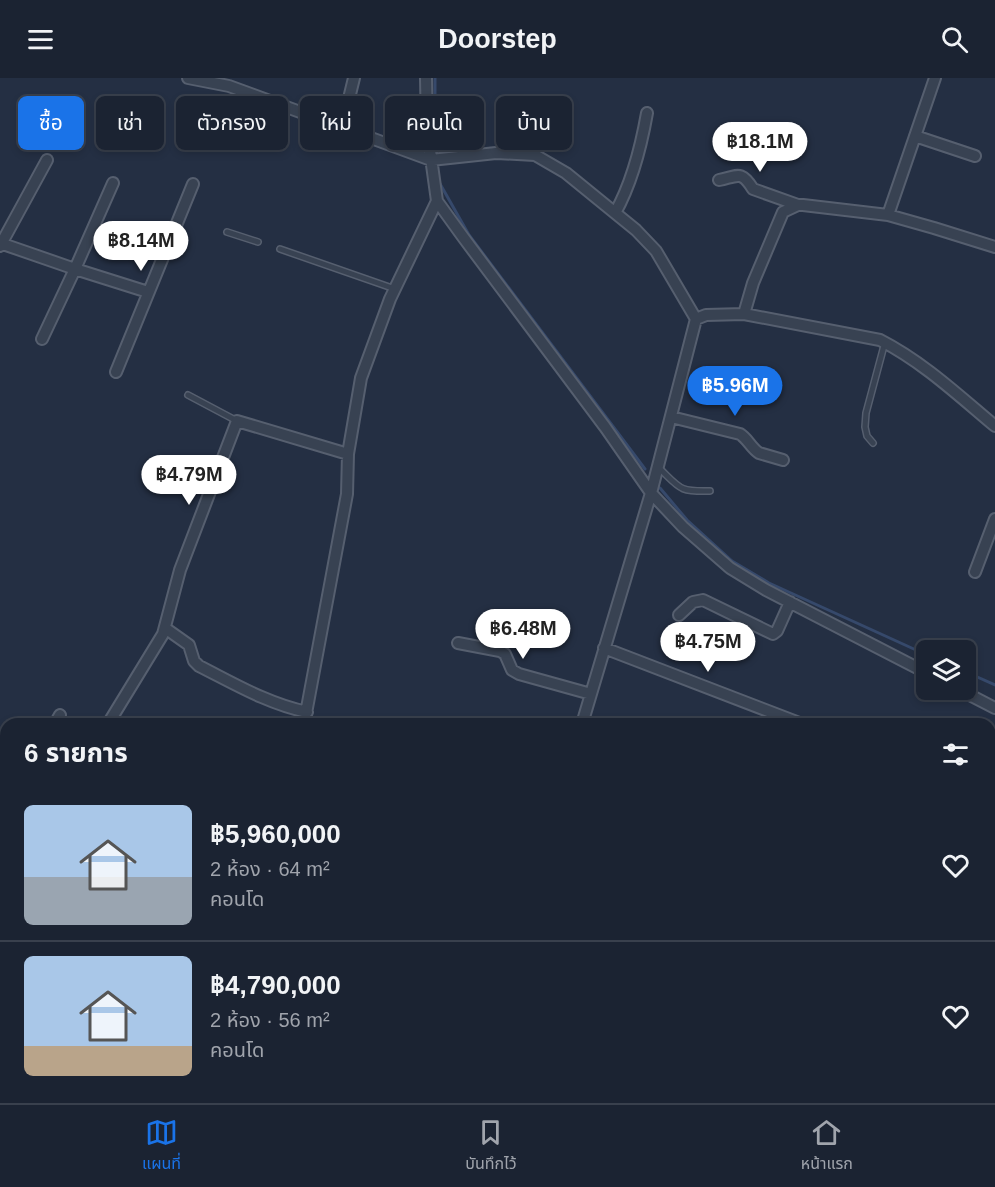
<!DOCTYPE html>
<html lang="th">
<meta charset="utf-8">
<style>
:root{--surface:#1b2332;--page:#242b3a;--text:#f1f3f6;--muted:#a0a4ac;--line:#39404d;--accent:#1a73e8}
body{margin:0;font-family:Arial,"Noto Sans Thai",sans-serif;background:var(--page);color:var(--text);height:100vh;display:flex;flex-direction:column;font-size:22px;white-space:nowrap}
*{box-sizing:border-box;margin:0}
p{font-size:20px;color:var(--muted)}
.icon{flex:none;width:33px;height:33px;fill:none;stroke:currentColor;stroke-width:2;stroke-linecap:round;stroke-linejoin:round}
.map{position:relative;flex:1;overflow:hidden}
.details{position:absolute;left:0px;top:640px;width:996px;height:386px;display:flex;flex-direction:column;background:var(--surface);border-radius:18px 18px 0 0;box-shadow:0 3px 9px #0003,0 0 0 2px var(--line)}
.details>*{flex:none}
.banner{position:absolute;left:18px;top:18px;width:600px;height:54px;display:flex;gap:12px}
.buttons{position:absolute;left:916px;top:562px;display:grid;gap:12px}
.buttons a{display:grid;place-items:center;width:60px;height:60px;border-radius:9px;background:var(--surface);box-shadow:0 3px 9px #0003,0 0 0 2px var(--line);font-size:30px}
.price{position:absolute;translate:-50% -51px;padding:0 14px;border-radius:21px;background:#fff;color:#222;font-size:20px;line-height:39px;filter:drop-shadow(0 2px 3px #0008)}
.price::after{content:'';position:absolute;left:50%;top:36px;width:18px;height:14px;margin-left:-9px;background:inherit;clip-path:polygon(0 0,100% 0,50% 100%)}
.price.current{background:var(--accent);color:#fff}
ul{padding:0;list-style:none}
li{display:flex;align-items:center;gap:18px;height:150px;padding:0 24px}
li+li{border-top:2px solid var(--line)}
li span{display:grid;place-items:center;flex:none;width:168px;height:120px;border-radius:9px;color:#555}
li>.icon{margin-inline-start:auto}
span .icon{width:72px;height:72px;fill:#fffc;stroke-width:1}
li b{font-size:26px}
h2{display:flex;justify-content:space-between;align-items:center;height:72px;padding:0 24px;font-size:26px}
.tag{padding:0 21px;border-radius:9px;background:var(--surface);box-shadow:0 3px 9px #0003,0 0 0 2px var(--line);font-size:21px;line-height:54px}
.tag.current{background:var(--accent);color:#fff}
header{display:flex;justify-content:space-between;align-items:center;height:78px;padding:0 24px;background:var(--surface);font-size:27px;font-weight:700}
.menu{display:flex;justify-content:space-around;align-items:center;height:84px;border-top:2px solid var(--line);background:var(--surface);font-size:16px;color:var(--muted)}
.menu a{display:grid;justify-items:center;gap:3px}
.menu .current{color:var(--accent)}
.map>svg:first-child{display:block}
.water{fill:#36496b}
.lines{fill:none;stroke-linecap:round;stroke-linejoin:round}
.stream{stroke:#36496b;stroke-width:3}
.service-casing{stroke:#565f6f;stroke-width:8}
.minor-casing{stroke:#565f6f;stroke-width:14}
.primary-casing{stroke:#424a5b;stroke-width:21}
.service{stroke:#384252;stroke-width:5}
.minor{stroke:#384252;stroke-width:10}
.primary{stroke:#566072;stroke-width:18}
</style>
<header><svg class="icon" aria-label="menu" viewBox="0 0 24 24"><path d="M4 6h16M4 12h16M4 18h16"/></svg>Doorstep<svg class="icon" aria-label="search" viewBox="0 0 24 24"><circle cx="10" cy="10" r="6"/><path d="M15 15l6 6"/></svg></header>
<div class="map">
<svg width="995" height="1025" viewBox="0 0 995 1025">
<rect width="100%" height="100%" fill="#242f43"/>
<path class="water" d="M 503,1020 L 604,1020 L 603,1025 L 502,1025 Z"/>
<g class="lines">
<path class="stream" d="M 435,70 L 435,0
M 439,104 L 469,157 L 645,391
M 660,410 L 687,442 L 732,483 L 769,505 L 927,577
M 966,594 L 995,607"/>
<g class="service-casing">
<path id="service" d="M 227,154 L 258,164
M 280,171 L 395,211
M 188,317 L 237,343
M 873,365 L 867,358 L 865,349 L 866,335 L 885,264
M 658,389 C 680,410 678,414 710,413
M 24,1025 L 35,1020
M 118,1025 L 118,1020
M 623,1025 L 624,1020"/>
</g>
<g class="minor-casing">
<path id="minor" d="M 188,0 L 229,8 L 431,82 L 496,75 L 535,77 L 566,95 L 636,152 L 656,173 L 696,241
M 426,0 L 427,51 L 437,123 L 463,159 L 605,349 L 651,415 L 683,449 L 730,490 L 766,512 L 927,595
M 342,49 L 354,0
M 915,58 L 975,78
M 719,102 C 738,98 741,92 753,111 L 798,127
M 615,135 C 632,105 641,69 647,35
M 888,137 L 934,150 L 995,169
M 0,165 L 75,191 L 148,214
M 0,168 L 47,82
M 744,236 L 880,262 C 923,284 958,317 995,348
M 42,261 L 75,191 L 113,105
M 116,294 L 193,106
M 671,339 L 740,356 C 748,361 751,370 759,375 L 783,382
M 975,494 L 995,441
M 679,537 L 693,524 L 703,522 L 773,556 L 777,553 L 790,524
M 165,550 L 189,567 L 194,583 L 199,588 C 233,605 268,626 307,634
M 458,565 L 500,573 L 505,576 L 512,592 L 519,596 L 591,616
M 604,570 L 802,646
M 960,612 L 995,630
M 55,646 L 60,637
M 108,646 L 163,556 L 180,492 L 237,343 L 348,376
M 304,646 L 347,416 L 348,376 L 361,300 L 390,221 L 437,123
M 582,646 L 651,415 L 696,241 L 706,237 L 744,236 L 753,205 L 783,134 L 798,127 L 803,127 L 888,137 L 935,0
M 0,710 L 6,710
M 317,1025 L 317,1020
M 395,1025 L 396,1020
M 478,1025 L 479,1020"/>
</g>
<g class="primary-casing">
<path id="primary" d="M 990,778 L 995,780
M 990,799 L 995,800
M 0,983 L 6,981
M 0,1003 L 6,1001"/>
</g>
<use href="#service" class="service"/>
<use href="#minor" class="minor"/>
<use href="#primary" class="primary"/>
</g>
</svg>
<div class="buttons">
<a><svg class="icon" aria-label="layers" viewBox="0 0 24 24"><path d="M12 4l9 5-9 5-9-5zM3 14l9 5 9-5"/></svg></a>
</div>
<b class="price" style="left:760px;top:95px">฿18.1M</b>
<b class="price" style="left:141px;top:194px">฿8.14M</b>
<b class="price current" style="left:735px;top:339px">฿5.96M</b>
<b class="price" style="left:189px;top:428px">฿4.79M</b>
<b class="price" style="left:523px;top:582px">฿6.48M</b>
<b class="price" style="left:708px;top:595px">฿4.75M</b>
<div class="banner">
<a class="tag current">ซื้อ</a>
<a class="tag">เช่า</a>
<a class="tag">ตัวกรอง</a>
<a class="tag">ใหม่</a>
<a class="tag">คอนโด</a>
<a class="tag">บ้าน</a>
</div>
<section class="details">
<h2>6 รายการ<svg class="icon" aria-label="filters" viewBox="0 0 24 24"><path d="M4 7h16M4 17h16"/><circle cx="9" cy="7" r="2"/><circle cx="15" cy="17" r="2"/></svg></h2>
<ul>
<li><span style="background:linear-gradient(#a9c7e8 60%,#9aa5b1 0)"><svg class="icon" aria-label="home" viewBox="0 0 24 24"><path d="M3 11l9-7 9 7M6 9v11h12V9"/></svg></span><div><b>฿5,960,000</b><p>2 ห้อง · 64 m²</p><p>คอนโด</p></div><svg class="icon" aria-label="heart" viewBox="0 0 24 24"><path d="M12 20l-8-8c-3-5 5-10 8-4 3-6 11-1 8 4z"/></svg></li>
<li><span style="background:linear-gradient(#a9c7e8 75%,#b9a48a 0)"><svg class="icon" aria-label="home" viewBox="0 0 24 24"><path d="M3 11l9-7 9 7M6 9v11h12V9"/></svg></span><div><b>฿4,790,000</b><p>2 ห้อง · 56 m²</p><p>คอนโด</p></div><svg class="icon" aria-label="heart" viewBox="0 0 24 24"><path d="M12 20l-8-8c-3-5 5-10 8-4 3-6 11-1 8 4z"/></svg></li>
</ul>
</section>
</div>
<nav class="menu">
<a class="current"><svg class="icon" aria-label="map" viewBox="0 0 24 24"><path d="M3 6l6-2 6 2 6-2v14l-6 2-6-2-6 2zM9 4v14M15 6v14"/></svg>แผนที่</a>
<a><svg class="icon" aria-label="saved" viewBox="0 0 24 24"><path d="M7 4h10v16l-5-4-5 4z"/></svg>บันทึกไว้</a>
<a><svg class="icon" aria-label="home" viewBox="0 0 24 24"><path d="M3 11l9-7 9 7M6 9v11h12V9"/></svg>หน้าแรก</a>
</nav>
